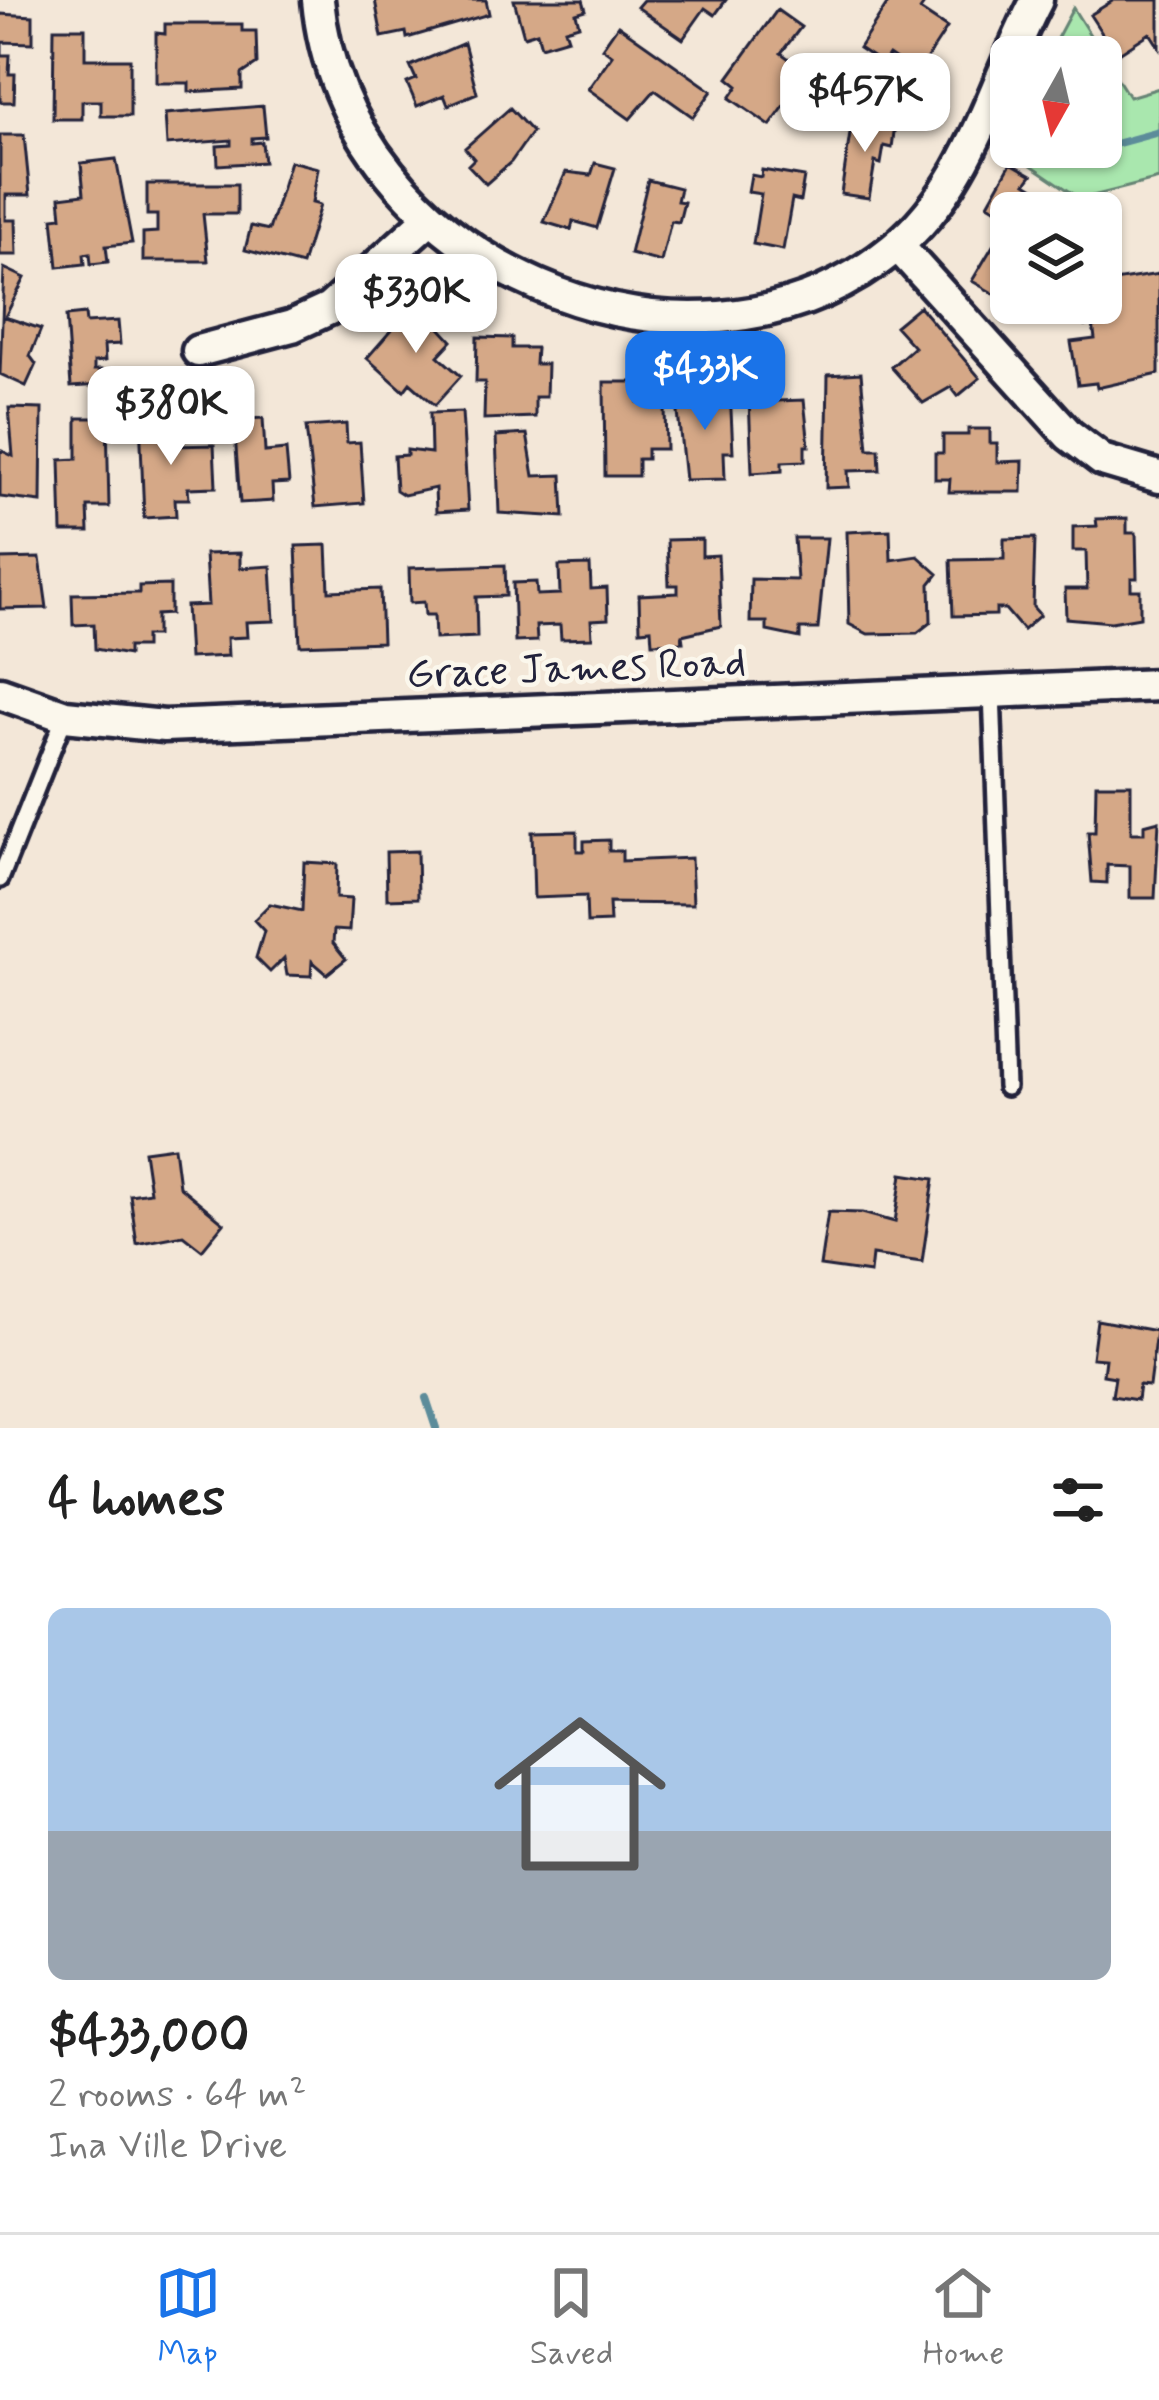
<!DOCTYPE html>
<meta charset="utf-8">
<style>
:root{--surface:#fff;--page:#f6f6f6;--text:#222;--muted:#767676;--line:#e0e0e0;--accent:#1a73e8}
body{margin:0;font-family:Mynerve,sans-serif;background:var(--page);color:var(--text);height:100vh;display:flex;flex-direction:column;font-size:45px;white-space:nowrap}
*{box-sizing:border-box;margin:0}
p{font-size:39px;color:var(--muted)}
.icon{flex:none;width:66px;height:66px;fill:none;stroke:currentColor;stroke-width:2;stroke-linecap:round;stroke-linejoin:round}
.map{position:relative;height:1428px;overflow:hidden}
.side{display:flex;flex-direction:column;background:var(--surface);flex:1}
.side>*{flex:none}
.needle{width:78px;rotate:188deg}
.fabs{position:absolute;left:990px;top:36px;display:grid;gap:24px}
.fabs a{display:grid;place-items:center;width:132px;height:132px;border-radius:18px;background:var(--surface);box-shadow:0 3px 9px #0004;font-size:60px}
.price{position:absolute;translate:-50% -102px;padding:0 27px;border-radius:24px;background:#fff;color:#222;font-size:39px;line-height:78px;filter:drop-shadow(0 3px 6px #0008)}
.price::after{content:'';position:absolute;left:50%;top:72px;width:36px;height:27px;margin-left:-18px;background:inherit;clip-path:polygon(0 0,100% 0,50% 100%)}
.price.current{background:var(--accent);color:#fff}
ul{padding:0;list-style:none}
li{display:grid;align-content:center;gap:24px;height:636px;padding:0 48px}
li+li{border-top:3px solid var(--line)}
li span{display:grid;place-items:center;height:372px;border-radius:18px;color:#555}
li>.icon{margin-inline-start:auto}
span .icon{width:216px;height:216px;fill:#fffc;stroke-width:1}
li b{font-size:51px}
h2{display:flex;justify-content:space-between;align-items:center;height:144px;padding:0 48px;font-size:51px}
.dock{display:flex;justify-content:space-around;align-items:center;height:168px;border-top:3px solid var(--line);background:var(--surface);font-size:33px;color:var(--muted)}
.dock a{display:grid;justify-items:center;gap:6px}
.dock .current{color:var(--accent)}
.map>svg:first-child{display:block}
.green{fill:#a9e7ae;stroke:#668474;stroke-width:3}
.lines{fill:none;stroke-linecap:round;stroke-linejoin:round}
.stream{stroke:#5b8c9a;stroke-width:8}
.building{fill:#d5a887;stroke:#22223b;stroke-width:3}
.lane-casing{stroke:#22223b;stroke-width:24}
.street-casing{stroke:#22223b;stroke-width:39}
.lane{stroke:#fbf7ec;stroke-width:15}
.street{stroke:#fbf7ec;stroke-width:30}
.labels{text-anchor:middle;stroke-width:9;stroke-linejoin:round;paint-order:stroke}
.street-label{font-size:42px;fill:#22223b;stroke:#fbf7ec}
</style>
<div class="map">
<svg width="1159" height="1428" viewBox="0 0 1159 1428">
<rect width="100%" height="100%" fill="#f3e7d8"/>
<filter id="ink" filterUnits="userSpaceOnUse"><feTurbulence type="fractalNoise" baseFrequency=".00833" numOctaves="2"/><feDisplacementMap in="SourceGraphic" scale="24" xChannelSelector="R" yChannelSelector="G"/><feConvolveMatrix kernelMatrix="1 2 1 2 8 2 1 2 1" color-interpolation-filters="sRGB"/></filter>
<g filter="url(#ink)">
<path class="green" d="M 1073,8 L 1129,97 L 1159,88 L 1159,179 L 1081,199 L 1012,152 L 1014,147 L 1101,147 L 1101,57 L 1047,57 Z"/>
<g class="lines">
<path class="stream" d="M 1115,144 L 1159,132
M 426,1398 L 436,1428"/>
</g>
<path class="building" d="M 375,0 L 486,0 L 489,14 L 407,38 L 406,32 L 382,37 Z
M 514,0 L 583,0 L 586,10 L 576,13 L 579,25 L 565,29 L 568,38 L 541,46 L 537,32 L 524,36 Z
M 643,0 L 726,0 L 715,15 L 705,8 L 683,39 L 637,7 Z
M 890,0 L 927,0 L 920,10 L 947,28 L 917,74 L 889,55 L 883,64 L 859,48 Z
M 1114,0 L 1159,0 L 1159,47 L 1150,33 L 1116,55 L 1090,15 Z
M 777,10 L 801,27 L 781,53 L 808,73 L 770,126 L 730,98 L 738,86 L 728,78 Z
M 0,14 L 33,16 L 33,43 L 2,42 L 2,55 L 10,55 L 9,74 L 15,74 L 14,102 L 0,102 Z
M 165,24 L 242,24 L 242,31 L 256,31 L 257,64 L 242,74 L 242,89 L 189,92 L 189,83 L 156,83 L 156,33 L 165,34 Z
M 618,25 L 712,91 L 693,117 L 655,90 L 630,119 L 588,89 L 612,55 L 602,48 Z
M 54,28 L 85,28 L 85,59 L 130,59 L 130,116 L 101,116 L 101,101 L 82,101 L 82,119 L 53,119 Z
M 464,43 L 477,93 L 448,105 L 444,95 L 417,106 L 407,83 L 416,79 L 410,66 Z
M 263,106 L 266,137 L 252,138 L 252,143 L 262,142 L 264,162 L 218,165 L 217,146 L 231,145 L 231,140 L 167,145 L 165,114 Z
M 510,108 L 532,132 L 511,162 L 486,184 L 468,165 L 474,159 L 465,148 Z
M 863,119 L 895,124 L 892,148 L 884,146 L 881,164 L 875,162 L 869,198 L 841,194 L 851,127 Z
M 0,135 L 24,135 L 30,195 L 6,195 L 6,220 L 16,220 L 17,255 L 0,255 Z
M 116,159 L 132,243 L 106,246 L 108,262 L 91,264 L 90,253 L 84,254 L 85,264 L 58,267 L 53,218 L 62,217 L 60,197 L 84,194 L 81,163 Z
M 290,161 L 318,168 L 312,203 L 320,205 L 302,265 L 245,250 L 251,226 L 269,230 Z
M 595,163 L 615,168 L 597,228 L 573,221 L 571,230 L 544,222 L 566,172 L 591,175 Z
M 1011,163 L 1032,175 L 1026,183 L 1047,196 L 1042,204 L 1056,211 L 1011,213 L 1011,303 L 1019,303 L 1017,307 L 972,281 L 1010,217 L 988,204 Z
M 762,170 L 804,177 L 800,201 L 792,199 L 783,250 L 753,244 L 761,194 L 748,192 L 751,175 L 761,177 Z
M 648,180 L 680,188 L 677,201 L 684,202 L 679,222 L 671,221 L 661,262 L 630,254 Z
M 147,184 L 237,184 L 237,214 L 203,214 L 208,261 L 143,261 L 143,233 L 157,232 L 157,215 L 147,215 Z
M 4,268 L 25,278 L 5,317 L 41,329 L 30,356 L 36,364 L 26,386 L 0,374 Z
M 1159,274 L 1159,374 L 1097,388 L 1096,383 L 1078,385 L 1071,342 L 1095,339 L 1093,324 L 1086,326 L 1082,303 L 1101,303 L 1101,283 Z
M 416,302 L 452,341 L 438,356 L 461,376 L 435,405 L 410,383 L 404,391 L 367,358 Z
M 919,306 L 980,378 L 958,396 L 951,387 L 923,403 L 891,367 L 914,347 L 895,326 Z
M 85,314 L 86,323 L 118,321 L 120,344 L 104,345 L 105,361 L 94,362 L 94,370 L 101,370 L 102,385 L 71,387 L 66,316 Z
M 477,337 L 512,338 L 512,348 L 536,348 L 535,364 L 547,364 L 546,397 L 535,397 L 535,417 L 484,419 L 485,382 L 476,382 Z
M 776,372 L 778,401 L 804,400 L 809,446 L 805,446 L 805,461 L 782,462 L 782,471 L 752,473 L 748,373 Z
M 861,373 L 868,449 L 879,449 L 880,470 L 848,471 L 849,487 L 826,488 L 828,375 Z
M 604,382 L 638,382 L 638,402 L 665,407 L 666,449 L 647,449 L 647,459 L 638,459 L 638,476 L 605,476 Z
M 730,390 L 733,452 L 724,452 L 725,479 L 685,480 L 676,393 Z
M 9,408 L 42,409 L 41,502 L 0,497 L 0,450 L 13,456 Z
M 462,412 L 468,510 L 436,512 L 435,488 L 404,495 L 396,490 L 394,456 L 407,455 L 407,450 L 431,453 L 430,413 Z
M 171,417 L 173,446 L 214,445 L 216,487 L 188,488 L 189,499 L 175,499 L 176,516 L 144,518 L 140,418 Z
M 77,418 L 107,418 L 109,507 L 88,507 L 89,532 L 62,532 L 60,460 L 77,459 Z
M 263,418 L 265,452 L 286,450 L 289,483 L 272,484 L 273,501 L 240,503 L 234,420 Z
M 346,424 L 347,443 L 360,442 L 364,503 L 315,507 L 306,427 Z
M 968,429 L 990,429 L 990,443 L 997,443 L 997,462 L 1023,461 L 1022,492 L 949,492 L 950,479 L 935,479 L 935,453 L 943,453 L 943,435 L 968,435 Z
M 527,434 L 534,476 L 562,475 L 564,517 L 499,513 L 496,436 Z
M 1127,518 L 1127,533 L 1136,533 L 1137,578 L 1131,578 L 1131,590 L 1140,590 L 1140,617 L 1111,622 L 1066,618 L 1065,589 L 1087,589 L 1086,551 L 1073,551 L 1073,527 L 1097,526 L 1096,519 Z
M 890,530 L 891,560 L 918,556 L 938,574 L 930,584 L 931,622 L 917,633 L 868,634 L 849,624 L 847,532 Z
M 794,538 L 827,538 L 818,629 L 800,629 L 800,638 L 767,631 L 767,622 L 750,622 L 751,579 L 797,580 Z
M 1035,538 L 1033,607 L 1040,615 L 1023,630 L 1005,609 L 996,609 L 996,615 L 953,616 L 951,560 L 1004,559 L 1004,539 Z
M 702,539 L 702,556 L 718,555 L 721,626 L 682,635 L 683,642 L 652,643 L 651,629 L 640,630 L 639,595 L 678,593 L 678,585 L 669,585 L 667,540 Z
M 327,545 L 329,591 L 380,589 L 382,642 L 300,645 L 296,546 Z
M 240,553 L 240,568 L 271,566 L 274,621 L 246,622 L 247,637 L 227,638 L 228,656 L 189,658 L 186,606 L 208,605 L 205,554 Z
M 40,558 L 47,608 L 0,609 L 0,559 Z
M 505,565 L 506,596 L 476,597 L 477,637 L 435,639 L 434,615 L 425,615 L 424,602 L 410,603 L 409,568 Z
M 590,565 L 591,589 L 607,588 L 608,619 L 591,620 L 592,638 L 561,639 L 560,625 L 536,626 L 537,641 L 515,642 L 513,583 L 536,582 L 537,595 L 560,594 L 559,566 Z
M 170,585 L 170,614 L 156,615 L 156,636 L 145,636 L 145,647 L 128,647 L 128,655 L 95,649 L 94,624 L 73,625 L 72,594 L 139,593 L 139,586 Z
M 1096,784 L 1131,784 L 1131,833 L 1144,833 L 1144,825 L 1159,821 L 1155,898 L 1130,898 L 1130,866 L 1107,865 L 1107,883 L 1092,882 L 1088,832 L 1095,832 Z
M 577,831 L 577,851 L 584,851 L 584,841 L 609,840 L 609,851 L 622,851 L 622,861 L 691,858 L 693,904 L 609,903 L 610,922 L 587,923 L 586,896 L 534,898 L 532,832 Z
M 417,851 L 418,898 L 387,899 L 386,852 Z
M 304,862 L 337,864 L 336,898 L 351,899 L 349,931 L 334,930 L 333,943 L 346,959 L 327,974 L 312,961 L 311,976 L 287,975 L 284,958 L 270,972 L 256,958 L 264,931 L 254,920 L 270,904 L 302,911 Z
M 174,1147 L 179,1186 L 224,1223 L 202,1250 L 183,1235 L 137,1244 L 130,1195 L 150,1192 L 144,1151 Z
M 902,1174 L 934,1179 L 922,1262 L 872,1255 L 870,1273 L 820,1266 L 828,1212 L 862,1213 L 895,1222 Z
M 1097,1320 L 1156,1331 L 1149,1386 L 1139,1385 L 1137,1400 L 1112,1396 L 1115,1377 L 1103,1375 L 1105,1359 L 1092,1358 Z"/>
<g class="lines">
<g class="lane-casing">
<path id="lane" d="M 992,691 L 1006,1087
M 0,879 L 65,716"/>
</g>
<g class="street-casing">
<path id="street" d="M 318,0 C 342,262 688,415 893,249 C 972,185 992,85 1037,0
M 898,246 L 1069,435 L 1102,460 L 1159,477
M 198,351 L 292,326 L 329,309 L 429,219
M 0,693 L 65,716 L 164,726 L 1159,685"/>
</g>
<use href="#lane" class="lane"/>
<use href="#street" class="street"/>
</g>
</g>
<g class="labels">
<g class="street-label">
<text transform="translate(576 666) rotate(-2)" y="15">Grace James Road</text>
</g>
</g>
</svg>
<div class="fabs">
<a><svg class="needle" viewBox="-14 -14 28 28"><path d="M0-13l5 13h-10z" fill="#e53935"/><path d="M0 13l5-13h-10z" fill="#767676"/></svg></a>
<a><svg class="icon" aria-label="layers" viewBox="0 0 24 24"><path d="M12 4l9 5-9 5-9-5zM3 14l9 5 9-5"/></svg></a>
</div>
<b class="price" style="left:865px;top:155px">$457K</b>
<b class="price" style="left:416px;top:356px">$330K</b>
<b class="price current" style="left:705px;top:433px">$433K</b>
<b class="price" style="left:171px;top:468px">$380K</b>
</div>
<section class="side">
<h2>4 homes<svg class="icon" aria-label="filters" viewBox="0 0 24 24"><path d="M4 7h16M4 17h16"/><circle cx="9" cy="7" r="2"/><circle cx="15" cy="17" r="2"/></svg></h2>
<ul>
<li><span style="background:linear-gradient(#a9c7e8 60%,#9aa5b1 0)"><svg class="icon" aria-label="home" viewBox="0 0 24 24"><path d="M3 11l9-7 9 7M6 9v11h12V9"/></svg></span><div><b>$433,000</b><p>2 rooms · 64 m²</p><p>Ina Ville Drive</p></div></li>
</ul>
</section>
<nav class="dock">
<a class="current"><svg class="icon" aria-label="map" viewBox="0 0 24 24"><path d="M3 6l6-2 6 2 6-2v14l-6 2-6-2-6 2zM9 4v14M15 6v14"/></svg>Map</a>
<a><svg class="icon" aria-label="saved" viewBox="0 0 24 24"><path d="M7 4h10v16l-5-4-5 4z"/></svg>Saved</a>
<a><svg class="icon" aria-label="home" viewBox="0 0 24 24"><path d="M3 11l9-7 9 7M6 9v11h12V9"/></svg>Home</a>
</nav>
